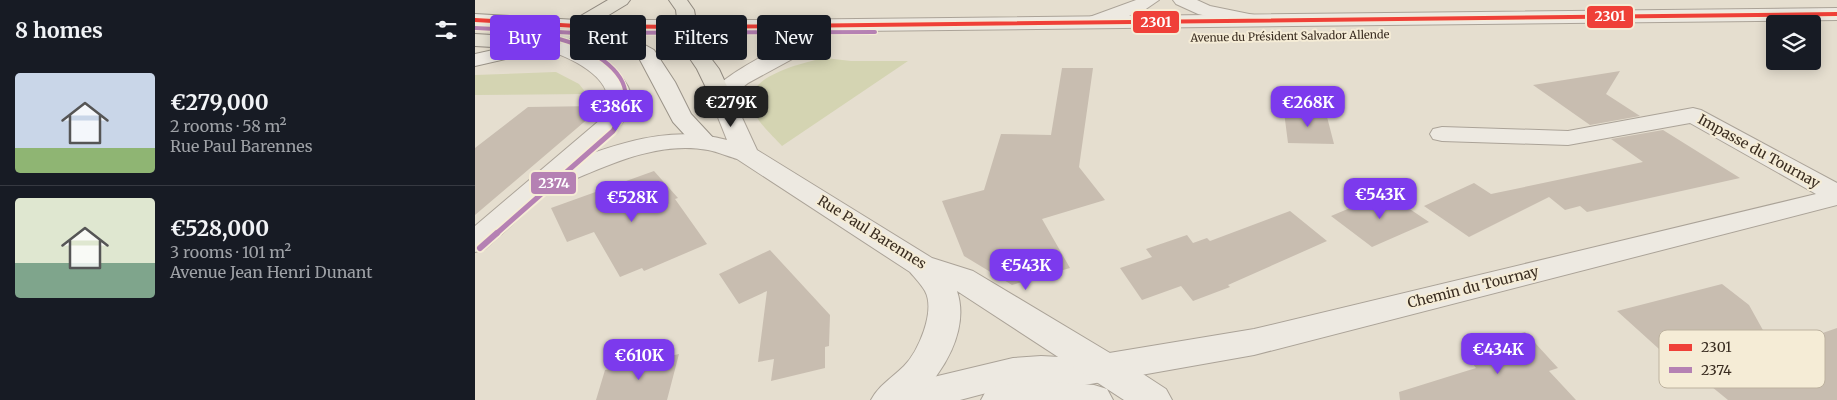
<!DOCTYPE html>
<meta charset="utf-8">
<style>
:root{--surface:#171b24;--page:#20242c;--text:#f1f3f6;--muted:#9ea1a6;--line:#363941;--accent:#7c3aed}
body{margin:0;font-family:Merriweather,serif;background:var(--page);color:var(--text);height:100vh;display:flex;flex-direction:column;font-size:19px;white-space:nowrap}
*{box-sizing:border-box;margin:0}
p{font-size:16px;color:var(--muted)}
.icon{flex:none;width:28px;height:28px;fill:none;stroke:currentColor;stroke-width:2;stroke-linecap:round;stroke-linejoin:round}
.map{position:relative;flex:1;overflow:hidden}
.sheet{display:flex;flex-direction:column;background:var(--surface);width:475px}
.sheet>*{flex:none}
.guide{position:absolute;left:15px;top:15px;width:475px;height:45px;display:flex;gap:10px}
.controls{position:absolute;left:1291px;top:15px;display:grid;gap:10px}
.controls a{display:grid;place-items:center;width:55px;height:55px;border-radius:5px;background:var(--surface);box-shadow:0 2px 12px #0003;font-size:25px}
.price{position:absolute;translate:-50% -42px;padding:0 11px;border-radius:10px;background:var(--accent);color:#fff;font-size:16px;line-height:32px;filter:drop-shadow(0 1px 2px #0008)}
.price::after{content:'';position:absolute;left:50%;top:30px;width:15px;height:11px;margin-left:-8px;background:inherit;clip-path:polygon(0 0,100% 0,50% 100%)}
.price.on{background:#222;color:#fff}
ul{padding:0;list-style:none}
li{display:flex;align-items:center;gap:15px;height:125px;padding:0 15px}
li+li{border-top:1px solid var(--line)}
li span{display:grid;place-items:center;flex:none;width:140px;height:100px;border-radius:5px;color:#555}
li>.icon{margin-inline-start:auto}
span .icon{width:60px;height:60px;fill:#fffc;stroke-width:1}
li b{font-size:21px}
h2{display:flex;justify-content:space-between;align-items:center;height:60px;padding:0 15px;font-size:21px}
.tag{padding:0 18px;border-radius:5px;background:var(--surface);box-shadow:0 2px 12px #0003;font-size:18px;line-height:45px}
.tag.on{background:var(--accent);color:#fff}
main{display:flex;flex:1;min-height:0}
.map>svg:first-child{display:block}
.green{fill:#d4d4b2}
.building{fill:#c8bdb0}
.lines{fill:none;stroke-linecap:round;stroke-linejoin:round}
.minor-casing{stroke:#aba398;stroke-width:2}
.tertiary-casing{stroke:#aba398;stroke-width:2}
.secondary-casing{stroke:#9a9388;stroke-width:2}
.primary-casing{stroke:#90897f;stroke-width:2}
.minor{fill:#ede9e1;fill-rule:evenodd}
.tertiary{fill:#ede9e1;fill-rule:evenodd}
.secondary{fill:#ede9e1;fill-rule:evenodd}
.primary{fill:#e4dfd2;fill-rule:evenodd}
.bus-1-casing{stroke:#f5ecd6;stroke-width:6}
.bus-2-far2-casing{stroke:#f5ecd6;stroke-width:6}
.bus-2-far1-casing{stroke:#f5ecd6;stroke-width:9}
.bus-2-casing{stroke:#f5ecd6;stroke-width:10}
.bus-1{stroke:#ef4038;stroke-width:4}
.bus-2-far2{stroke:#b581b3;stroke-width:4}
.bus-2-far1{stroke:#b581b3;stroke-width:5}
.bus-2{stroke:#b581b3;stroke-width:6}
.labels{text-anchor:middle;stroke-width:4;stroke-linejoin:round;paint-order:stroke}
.far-street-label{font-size:11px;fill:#392c20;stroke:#f5ecd6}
.street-label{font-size:14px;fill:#392c20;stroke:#f5ecd6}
.key{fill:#f5ecd6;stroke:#bdb29f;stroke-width:1}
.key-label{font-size:14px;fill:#392c20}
.line-badge{stroke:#f5ecd6;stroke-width:2}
.badge-label{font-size:14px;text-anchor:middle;font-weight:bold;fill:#fff}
</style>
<main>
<section class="sheet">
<h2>8 homes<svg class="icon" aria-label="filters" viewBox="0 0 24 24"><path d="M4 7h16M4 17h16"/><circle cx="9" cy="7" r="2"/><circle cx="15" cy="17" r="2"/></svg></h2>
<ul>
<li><span style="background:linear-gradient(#c9d6e8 75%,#8fb573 0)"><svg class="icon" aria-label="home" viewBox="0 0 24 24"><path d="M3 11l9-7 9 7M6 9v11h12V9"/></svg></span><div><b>€279,000</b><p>2 rooms · 58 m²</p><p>Rue Paul Barennes</p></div></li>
<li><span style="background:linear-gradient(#dfe7d0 65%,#7fa58c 0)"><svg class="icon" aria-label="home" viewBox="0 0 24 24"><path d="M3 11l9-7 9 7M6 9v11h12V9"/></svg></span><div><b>€528,000</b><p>3 rooms · 101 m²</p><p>Avenue Jean Henri Dunant</p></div></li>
</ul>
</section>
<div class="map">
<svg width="1362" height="400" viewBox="0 0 1362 400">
<rect width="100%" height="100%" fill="#e5decf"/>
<path class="green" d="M 350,58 L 376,61 L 433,61 L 307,146 C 297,135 275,116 276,99 C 278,74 331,62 350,58 Z
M 81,72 L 104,84 L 112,94 L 0,95 L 0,75 Z"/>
<path class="building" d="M 587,68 L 618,68 L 604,167 L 630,200 L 567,219 L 595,268 L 537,285 L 489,256 L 467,201 L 509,190 L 526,134 L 576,135 Z
M 1145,71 L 1131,94 L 1165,116 L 1115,125 L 1058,85 Z
M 122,106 L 108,117 L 115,117 L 0,215 L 0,148 L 53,107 Z
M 809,112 L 851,113 L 859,144 L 813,143 Z
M 1188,130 L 1265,178 L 1112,212 L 1105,206 L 1090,210 L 1074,197 L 994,237 L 949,206 L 999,183 L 1016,194 L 1168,162 L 1136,139 Z
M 179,171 L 203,198 L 200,199 L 232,244 L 169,271 L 167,268 L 145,277 L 119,232 L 92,242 L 76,208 Z
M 911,193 L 954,222 L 897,247 L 856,216 Z
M 815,211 L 852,241 L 753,285 L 755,287 L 718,301 L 706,286 L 667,300 L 645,268 L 677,257 L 671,249 L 712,235 L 718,243 L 732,238 L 735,241 Z
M 295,250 L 355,315 L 354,346 L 350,347 L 350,368 L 296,381 L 299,359 L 283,362 L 292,291 L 264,304 L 244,274 Z
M 1247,284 L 1274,305 L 1299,350 L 1362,328 L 1362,400 L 1253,400 L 1199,356 L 1194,358 L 1142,311 Z
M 1050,332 L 1083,368 L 1074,371 L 1101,400 L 925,400 L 924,392 L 1001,368 L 986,349 Z
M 204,354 L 192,400 L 121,400 L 130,370 Z"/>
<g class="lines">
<g class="minor-casing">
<path id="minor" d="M 661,0 L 684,0 L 668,11 L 623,27 L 609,27 L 606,23 L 609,19 Z
M 698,0 L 722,0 L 735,6 L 784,16 L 786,20 L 784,24 L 777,26 L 723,14 L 701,4 Z
M 1218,108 L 1226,110 L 1362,183 L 1362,205 L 779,355 L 604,386 L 566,384 L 538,386 L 485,400 L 406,400 L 412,389 L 425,385 L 538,358 L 566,356 L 604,358 L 779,329 L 1341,194 L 1215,123 L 1093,145 L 967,141 L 958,139 L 955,134 L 958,129 L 967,127 L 1093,131 Z"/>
</g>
<g class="tertiary-casing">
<path id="tertiary" d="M 1362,8 L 1362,20 L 291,32 L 102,32 L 95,30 L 92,26 L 95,22 L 102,20 L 291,20 Z
M 334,36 L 341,38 L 344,42 L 341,46 L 273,83 L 257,96 L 282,150 L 457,258 L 498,271 L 645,359 L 691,389 L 697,400 L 649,400 L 482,291 C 495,330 468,374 440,400 L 396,400 C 404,385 417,378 429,366 C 443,352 461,311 450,291 C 446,284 440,278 435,272 L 262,159 C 252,156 243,152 233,150 C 185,141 138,163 95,181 L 84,182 L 10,249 L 0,252 L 0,226 L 125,120 C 154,82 94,56 65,48 L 62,44 L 65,40 L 133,38 L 140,40 L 143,44 L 140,48 L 107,50 C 126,59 164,81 155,108 C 149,127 129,141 115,154 C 160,138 205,127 252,140 L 234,95 C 247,75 311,42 334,36 Z
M 575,382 L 619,385 L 632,389 L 638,400 L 506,400 L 512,389 L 525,385 Z"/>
</g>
<g class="secondary-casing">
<path id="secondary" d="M 0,14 L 102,20 L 161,40 L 179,50 L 200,82 L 216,114 L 242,142 L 239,147 L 230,149 L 221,147 L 198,122 L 164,58 L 147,48 L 100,32 L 0,26 Z
M 72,38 L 79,40 L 82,44 L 79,48 L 0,66 L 0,54 Z"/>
</g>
<g class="primary-casing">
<path id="primary" d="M 133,0 L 155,0 L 152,4 L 79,48 L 72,50 L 0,46 L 0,34 L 68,38 Z
M 194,0 L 212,0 L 219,10 L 225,44 L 244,69 L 256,95 L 253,100 L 245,102 L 237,100 L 222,69 L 205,44 L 201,10 Z"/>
</g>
<use href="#minor" class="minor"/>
<use href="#tertiary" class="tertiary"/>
<use href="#secondary" class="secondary"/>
<use href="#primary" class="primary"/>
<g class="bus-1-casing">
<path id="bus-1" d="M 0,20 L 102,26 L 212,27 L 1362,14"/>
</g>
<g class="bus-2-far2-casing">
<path id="bus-2-far2" d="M 0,28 L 102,33 L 400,32
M 46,35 C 58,36 70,35 81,38 C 108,45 157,69 150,103"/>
</g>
<g class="bus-2-far1-casing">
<path id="bus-2-far1" d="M 21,234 L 138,131 L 148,114 L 150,102"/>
</g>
<g class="bus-2-casing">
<path id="bus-2" d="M 5,248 L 22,233"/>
</g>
<use href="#bus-1" class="bus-1"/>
<use href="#bus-2-far2" class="bus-2-far2"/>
<use href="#bus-2-far1" class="bus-2-far1"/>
<use href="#bus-2" class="bus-2"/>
</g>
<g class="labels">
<g class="far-street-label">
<text transform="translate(815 36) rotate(-1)" y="4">Avenue du Président Salvador Allende</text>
</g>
<g class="street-label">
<text transform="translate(1284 151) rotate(29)" y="5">Impasse du Tournay</text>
<text transform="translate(397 232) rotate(32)" y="5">Rue Paul Barennes</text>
<text transform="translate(998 287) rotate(-14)" y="5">Chemin du Tournay</text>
</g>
</g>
<rect x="1184" y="330" width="166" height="58" rx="8" class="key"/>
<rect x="1194" y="344" width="23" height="7" fill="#ef4038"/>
<rect x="1194" y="367" width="23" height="6" fill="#b581b3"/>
<g class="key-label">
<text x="1226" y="352">2301</text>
<text x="1226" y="375">2374</text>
</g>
<g class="line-badge">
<rect x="1111" y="5" width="48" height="24" rx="5" fill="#ef4038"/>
<rect x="657" y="10" width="48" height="24" rx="5" fill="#ef4038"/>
<rect x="55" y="171" width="47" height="24" rx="5" fill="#b581b3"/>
</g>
<g class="badge-label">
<text x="1135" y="21">2301</text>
<text x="681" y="27">2301</text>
<text x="79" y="188">2374</text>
</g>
</svg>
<div class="controls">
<a><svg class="icon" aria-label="layers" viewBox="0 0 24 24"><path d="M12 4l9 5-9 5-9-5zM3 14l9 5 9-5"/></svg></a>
</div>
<b class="price on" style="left:256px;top:128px">€279K</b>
<b class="price" style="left:833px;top:128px">€268K</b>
<b class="price" style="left:141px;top:132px">€386K</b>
<b class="price" style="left:905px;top:220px">€543K</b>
<b class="price" style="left:157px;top:223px">€528K</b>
<b class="price" style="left:551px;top:291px">€543K</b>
<b class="price" style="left:1023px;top:375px">€434K</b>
<b class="price" style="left:164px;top:381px">€610K</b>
<div class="guide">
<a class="tag on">Buy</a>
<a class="tag">Rent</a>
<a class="tag">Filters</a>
<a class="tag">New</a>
</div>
</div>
</main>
